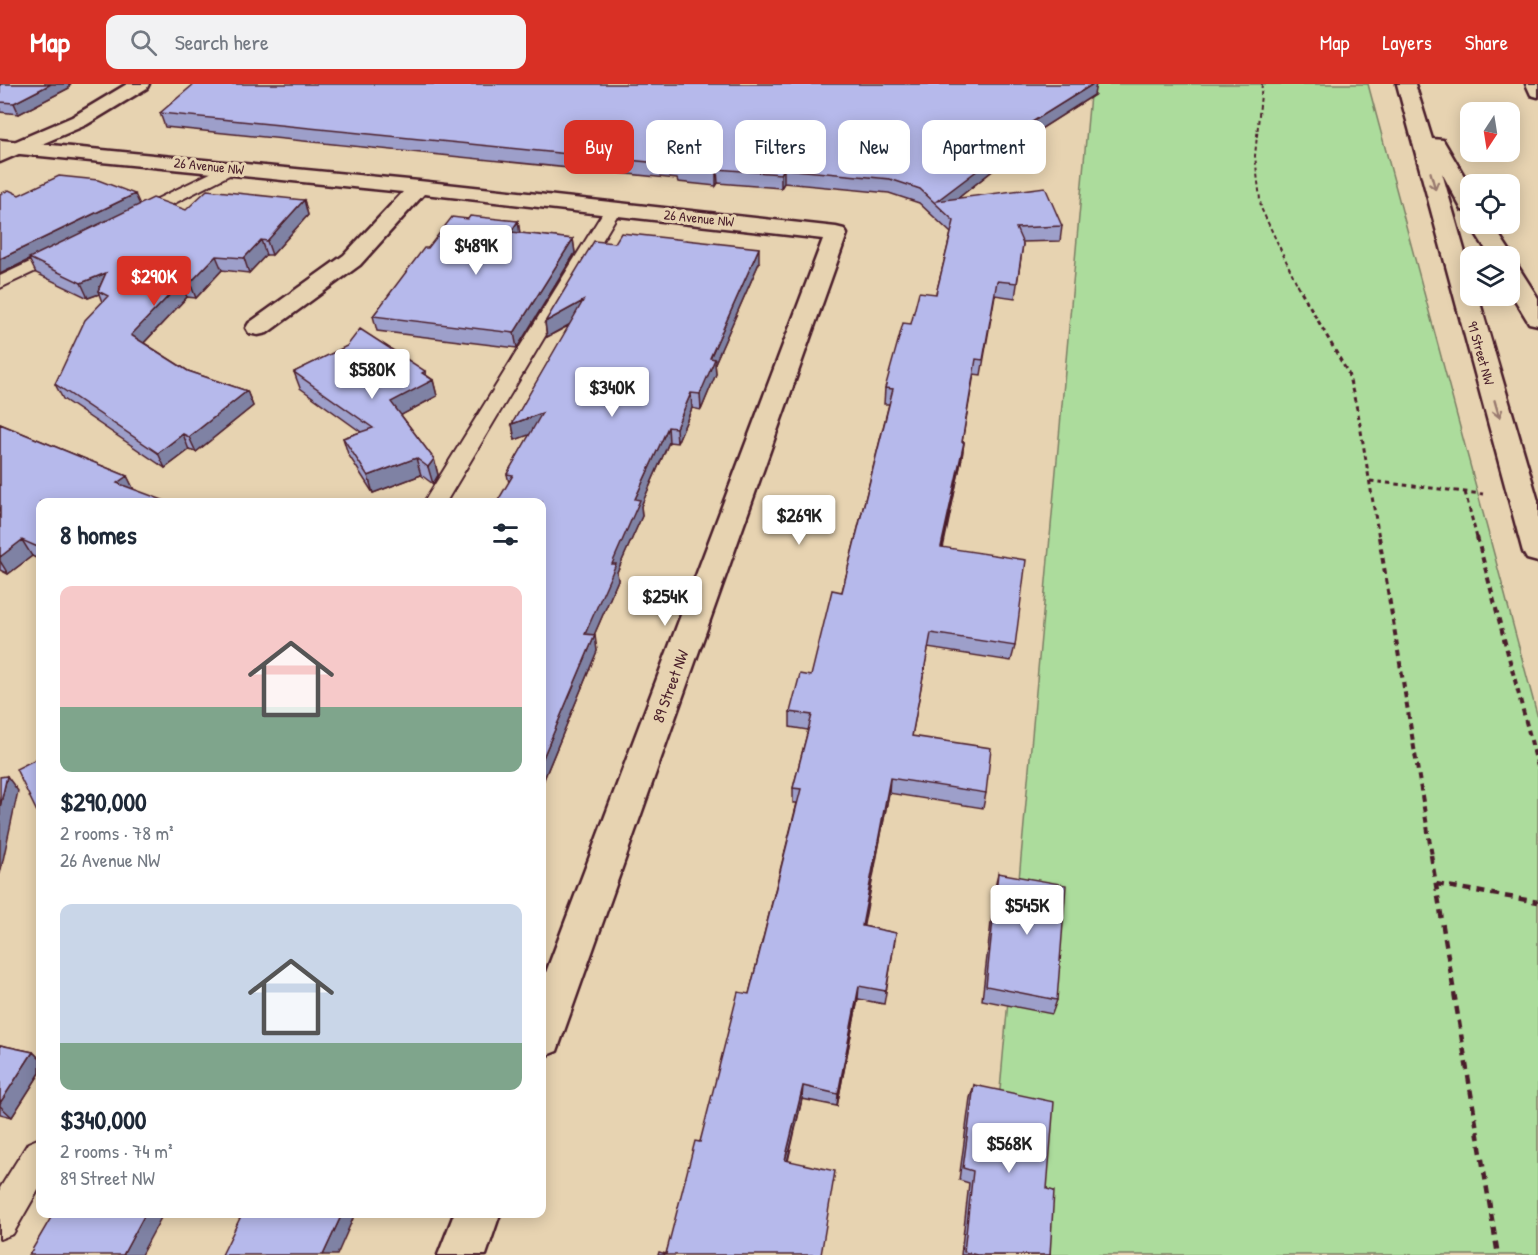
<!DOCTYPE html>
<meta charset="utf-8">
<style>
:root{--surface:#fff;--page:#f2f2f3;--text:#1f2937;--muted:#747a83;--accent:#d93025}
body{margin:0;font-family:"Patrick Hand",sans-serif;background:var(--page);color:var(--text);height:100vh;display:flex;flex-direction:column;font-size:22px;white-space:nowrap}
*{box-sizing:border-box;margin:0}
p{font-size:20px;color:var(--muted)}
.icon{flex:none;width:33px;height:33px;fill:none;stroke:currentColor;stroke-width:2;stroke-linecap:round;stroke-linejoin:round}
.map{position:relative;flex:1;overflow:hidden}
.sheet{position:absolute;left:36px;top:414px;width:510px;height:720px;display:flex;flex-direction:column;background:var(--surface);border-radius:12px;box-shadow:0 3px 15px #0003}
.sheet>*{flex:none}
.top-card{position:absolute;left:564px;top:36px;width:570px;height:54px;display:flex;gap:12px}
.needle{width:39px;rotate:192deg}
.fabs{position:absolute;left:1460px;top:18px;display:grid;gap:12px}
.fabs a{display:grid;place-items:center;width:60px;height:60px;border-radius:12px;background:var(--surface);box-shadow:0 3px 15px #0003;font-size:30px}
.price{position:absolute;translate:-50% -51px;padding:0 14px;border-radius:6px;background:#fff;color:#222;font-size:20px;line-height:39px;filter:drop-shadow(0 2px 3px #0008)}
.price::after{content:'';position:absolute;left:50%;top:36px;width:18px;height:14px;margin-left:-9px;background:inherit;clip-path:polygon(0 0,100% 0,50% 100%)}
.price.on{background:var(--accent);color:#fff}
ul{padding:0;list-style:none}
li{display:grid;align-content:center;gap:12px;height:318px;padding:0 24px}
li span{display:grid;place-items:center;height:186px;border-radius:12px;color:#555}
li>.icon{margin-inline-start:auto}
span .icon{width:108px;height:108px;fill:#fffc;stroke-width:1}
li b{font-size:26px}
h2{display:flex;justify-content:space-between;align-items:center;height:72px;padding:0 24px;font-size:26px}
.chip{padding:0 21px;border-radius:12px;background:var(--surface);box-shadow:0 3px 15px #0003;font-size:21px;line-height:54px}
.chip.on{background:var(--accent);color:#fff}
header{display:flex;align-items:center;gap:36px;box-sizing:border-box;height:84px;padding:0 30px;background:var(--accent);color:#fff}
header strong{font-size:28px}
nav{display:flex;gap:33px;margin-inline-start:auto;font-size:21px}
.search{width:420px;height:54px;background:var(--page);display:flex;align-items:center;gap:15px;box-sizing:border-box;padding:0 21px;border-radius:12px;color:var(--muted);font-size:22px}
.map>svg:first-child{display:block}
.green{fill:#acdc9c;stroke:#7b7e64;stroke-width:1.5}
.lines{fill:none;stroke-linecap:round;stroke-linejoin:round}
.lane-casing{stroke:#4a1f2b;stroke-width:4}
.street-casing{stroke:#4a1f2b;stroke-width:5}
.secondary-casing{stroke:#4a1f2b;stroke-width:5}
.path-far3{stroke:#4a1f2b;stroke-width:2;stroke-dasharray:4 3;stroke-linecap:butt}
.path-far2{stroke:#4a1f2b;stroke-width:3;stroke-dasharray:4.5 4;stroke-linecap:butt}
.path-far1{stroke:#4a1f2b;stroke-width:4;stroke-dasharray:6 4.5;stroke-linecap:butt}
.path{stroke:#4a1f2b;stroke-width:4.5;stroke-dasharray:8 6;stroke-linecap:butt}
.lane{fill:#e7d3b1;fill-rule:evenodd}
.street{fill:#e7d3b1;fill-rule:evenodd}
.secondary{fill:#e7d3b1;fill-rule:evenodd}
.wall{fill:#9d9fca;stroke:#4a1f2b;stroke-width:1.5}
.shaded-wall{fill:#7f82a4;stroke:#4a1f2b;stroke-width:1.5}
.building{fill:#b6b9eb;stroke:#4a1f2b;stroke-width:1.5}
.oneway{stroke:#98796e}
.labels{text-anchor:middle;stroke-width:6;stroke-linejoin:round;paint-order:stroke}
.far-street-label{font-size:14px;fill:#4a1f2b;stroke:#e7d3b1}
.street-label{font-size:16px;fill:#4a1f2b;stroke:#e7d3b1}
</style>
<header>
<strong>Map</strong>
<div class="search"><svg class="icon" aria-label="search" viewBox="0 0 24 24"><circle cx="10" cy="10" r="6"/><path d="M15 15l6 6"/></svg>Search here</div>
<nav><a>Map</a><a>Layers</a><a>Share</a></nav>
</header>
<div class="map">
<svg width="1538" height="1171" viewBox="0 0 1538 1171">
<rect width="100%" height="100%" fill="#e7d3b1"/>
<filter id="ink" filterUnits="userSpaceOnUse"><feTurbulence type="fractalNoise" baseFrequency=".0167" numOctaves="2"/><feDisplacementMap in="SourceGraphic" scale="12" xChannelSelector="R" yChannelSelector="G"/><feConvolveMatrix kernelMatrix="1 2 1 2 8 2 1 2 1" color-interpolation-filters="sRGB"/></filter>
<g filter="url(#ink)">
<path class="green" d="M 1091,0 L 1368,0 L 1538,634 L 1538,1171 L 985,1171 Z"/>
<g class="lines">
<g class="lane-casing">
<path id="lane" d="M 231,79 L 237,81 L 239,84 L 237,87 L 138,138 L 126,138 L 123,134 L 126,130 Z
M 613,120 L 619,121 L 621,125 L 446,418 L 424,418 L 605,125 L 607,121 Z
M 64,162 L 70,163 L 73,167 L 70,171 L 0,204 L 0,192 Z
M 40,1054 L 40,1103 L 13,1150 L 0,1155 L 0,1104 L 28,1059 Z"/>
</g>
<g class="street-casing">
<path id="street" d="M 0,56 L 419,97 L 836,143 L 844,145 L 847,150 L 557,967 L 542,973 L 542,899 L 823,155 L 424,110 L 360,181 L 267,249 L 258,251 L 249,249 L 246,244 L 249,239 L 344,171 L 403,108 L 0,68 Z
M 454,1130 L 500,1130 L 486,1171 L 438,1171 Z"/>
</g>
<g class="secondary-casing">
<path id="secondary" d="M 127,0 L 149,0 L 147,4 L 86,41 L 0,78 L 0,64 L 72,33 Z
M 1397,0 L 1415,0 L 1432,55 L 1443,56 L 1470,102 L 1470,128 L 1462,126 L 1442,89 L 1470,186 L 1470,212 L 1478,212 L 1538,417 L 1538,478 L 1527,475 L 1523,468 Z
M 1526,0 L 1538,0 L 1538,13 L 1531,11 Z
M 1470,140 L 1492,140 L 1513,172 L 1509,177 L 1509,172 L 1490,172 Z
M 1509,179 L 1517,181 L 1538,214 L 1538,241 L 1529,239 L 1509,206 Z"/>
</g>
<path class="path-far3" d="M 1262,0 L 1255,72 L 1261,124 L 1298,202"/>
<path class="path-far2" d="M 1297,200 L 1348,289 L 1358,329 L 1379,454
M 1370,397 L 1483,410
M 1465,408 L 1477,454"/>
<path class="path-far1" d="M 1379,453 L 1432,772
M 1477,453 L 1538,683"/>
<path class="path" d="M 1431,771 L 1498,1171
M 1436,800 L 1538,818"/>
<use href="#lane" class="lane"/>
<use href="#street" class="street"/>
<use href="#secondary" class="secondary"/>
</g>
<path class="wall" d="M 0,0 L 71,0 L 69,1 L 69,4 L 19,30 L 0,28 Z
M 1094,11 L 1003,69 L 1001,80 L 957,115 L 1062,142 L 1060,157 L 1022,158 L 1023,160 L 1015,214 L 995,211 L 981,291 L 974,290 L 962,358 L 964,358 L 962,373 L 943,464 L 1015,562 L 1011,577 L 928,564 L 912,652 L 986,709 L 983,724 L 889,709 L 863,842 L 896,849 L 884,920 L 858,915 L 837,1022 L 802,1015 L 788,1077 L 834,1098 L 666,1170 L 700,1058 L 749,910 L 797,719 L 793,719 L 793,704 L 808,646 L 790,643 L 790,628 L 811,592 L 842,508 L 889,320 L 884,320 L 885,304 L 911,240 L 936,210 L 951,149 L 919,119 L 889,109 L 784,99 L 781,104 L 718,99 L 716,102 L 678,98 L 677,95 L 165,43 L 160,29 Z
M 19,111 L 139,121 L 186,126 L 304,116 L 308,131 L 272,171 L 266,171 L 249,189 L 222,186 L 196,214 L 187,213 L 144,259 L 188,287 L 247,307 L 253,322 L 196,368 L 189,366 L 165,384 L 63,315 L 55,300 L 102,218 L 99,210 L 88,214 L 36,189 L 29,175 L 0,190 Z
M 468,135 L 518,137 L 520,149 L 573,155 L 575,169 L 517,264 L 377,247 L 373,232 L 428,164 Z
M 759,179 L 715,279 L 716,290 L 701,326 L 692,324 L 677,359 L 669,358 L 641,422 L 642,432 L 617,488 L 618,496 L 594,551 L 597,567 L 542,700 L 542,418 L 509,399 L 507,390 L 530,350 L 515,356 L 512,340 L 570,241 L 547,253 L 545,238 Z
M 347,262 L 426,291 L 433,296 L 437,312 L 401,331 L 434,375 L 438,391 L 433,400 L 421,391 L 373,409 L 348,370 L 343,354 L 361,348 L 300,304 L 294,288 Z
M 0,340 L 127,392 L 134,406 L 40,418 L 40,476 L 32,472 L 8,490 L 0,486 Z
M 998,789 L 1057,916 L 1052,930 L 982,916 L 995,804 Z
M 0,961 L 33,968 L 40,975 L 40,989 L 12,1033 L 0,1030 Z
M 974,1001 L 1047,1105 L 1050,1171 L 961,1171 L 969,1099 L 959,1096 L 970,1014 Z"/>
<path class="shaded-wall" d="M 51,0 L 71,0 L 69,1 L 69,4 L 19,30 L 14,19 Z
M 1093,0 L 1096,0 L 1094,11 L 1003,69 L 1001,80 L 943,126 L 937,117 L 992,63 Z
M 717,85 L 718,99 L 716,102 L 716,88 Z
M 784,85 L 784,99 L 781,104 L 781,90 Z
M 135,110 L 140,121 L 0,190 L 0,175 Z
M 304,116 L 308,131 L 272,171 L 267,157 Z
M 518,137 L 520,151 L 511,148 Z
M 573,155 L 575,169 L 517,264 L 514,249 Z
M 261,156 L 266,171 L 249,189 L 244,174 Z
M 759,164 L 759,179 L 715,279 L 716,290 L 701,326 L 700,310 L 710,274 Z
M 216,172 L 222,186 L 196,214 L 190,199 Z
M 106,189 L 98,207 L 99,210 L 88,214 L 81,199 Z
M 181,199 L 187,213 L 137,266 L 131,251 Z
M 583,217 L 585,232 L 547,253 L 545,238 Z
M 425,287 L 428,299 L 433,296 L 437,312 L 396,334 L 391,318 L 422,289 Z
M 247,307 L 253,322 L 196,368 L 189,353 Z
M 691,309 L 692,324 L 677,359 L 676,344 Z
M 542,329 L 545,345 L 515,356 L 512,340 Z
M 668,343 L 669,358 L 641,422 L 642,432 L 617,488 L 618,496 L 588,565 L 585,550 L 635,415 Z
M 183,350 L 189,366 L 165,384 L 158,369 Z
M 964,358 L 962,373 L 939,479 L 941,463 Z
M 416,374 L 421,391 L 373,409 L 368,392 Z
M 434,375 L 438,391 L 433,400 L 428,383 Z
M 127,392 L 135,408 L 117,399 Z
M 22,456 L 32,472 L 8,490 L 0,477 L 0,473 Z
M 595,551 L 597,567 L 542,700 L 542,676 Z
M 7,692 L 18,707 L 0,790 L 0,723 Z
M 890,694 L 889,709 L 861,856 L 862,842 Z
M 859,902 L 858,915 L 837,1022 L 838,1010 Z
M 33,968 L 40,975 L 40,989 L 12,1033 L 0,1022 L 0,1019 Z
M 803,1002 L 802,1015 L 785,1087 L 785,1076 Z
M 145,1130 L 163,1130 L 141,1171 L 123,1171 Z
M 342,1130 L 355,1130 L 337,1171 L 323,1171 Z"/>
<path class="building" d="M 0,0 L 51,0 L 14,19 L 0,18 Z
M 194,0 L 1093,0 L 992,63 L 1003,67 L 937,117 L 1045,103 L 1062,142 L 1016,144 L 1023,160 L 1017,199 L 997,197 L 983,276 L 976,275 L 962,358 L 964,358 L 941,463 L 1026,476 L 1015,562 L 931,549 L 912,652 L 991,664 L 986,709 L 890,694 L 862,842 L 896,849 L 886,907 L 859,902 L 838,1010 L 803,1002 L 785,1076 L 835,1087 L 821,1171 L 658,1171 L 659,1168 L 666,1170 L 695,1057 L 700,1058 L 738,908 L 749,910 L 801,705 L 793,704 L 812,631 L 790,628 L 800,590 L 811,592 L 832,506 L 842,508 L 893,305 L 885,304 L 903,239 L 911,240 L 919,208 L 936,210 L 954,137 L 920,105 L 890,95 L 784,85 L 781,90 L 717,85 L 716,88 L 677,84 L 678,81 L 160,29 Z
M 59,92 L 98,96 L 135,110 L 0,175 L 0,110 L 9,106 L 19,111 Z
M 207,106 L 304,116 L 267,157 L 261,156 L 244,174 L 216,172 L 190,199 L 181,199 L 131,251 L 188,287 L 247,307 L 189,353 L 183,350 L 158,369 L 55,300 L 85,236 L 108,212 L 98,207 L 106,189 L 81,199 L 29,174 L 153,114 L 186,126 Z
M 470,132 L 518,137 L 511,148 L 573,155 L 514,249 L 373,232 L 424,164 L 428,164 L 452,133 L 468,135 Z
M 621,149 L 759,164 L 710,274 L 715,275 L 700,310 L 691,309 L 676,344 L 668,343 L 635,415 L 640,416 L 612,480 L 616,480 L 585,550 L 595,551 L 542,676 L 542,418 L 497,418 L 513,391 L 507,390 L 542,329 L 512,340 L 583,217 L 545,238 L 594,157 L 615,159 Z
M 360,245 L 425,287 L 422,289 L 433,296 L 391,318 L 434,375 L 428,383 L 416,374 L 368,392 L 343,354 L 373,344 L 294,288 L 347,262 Z
M 0,340 L 127,392 L 117,399 L 168,418 L 40,418 L 40,464 L 22,456 L 0,473 Z
M 40,673 L 40,734 L 16,685 Z
M 7,692 L 0,723 L 0,693 Z
M 998,789 L 1066,801 L 1057,916 L 986,902 Z
M 0,961 L 33,968 L 0,1019 Z
M 974,1001 L 1054,1018 L 1047,1105 L 1054,1107 L 1050,1171 L 977,1171 L 964,1168 L 973,1087 L 963,1084 Z
M 53,1130 L 145,1130 L 123,1171 L 29,1171 Z
M 242,1130 L 342,1130 L 323,1171 L 222,1171 Z"/>
<defs><path id="oneway-shaft" d="M-6 0H5M1.5-3L5.5 0L1.5 3" fill="none" stroke-width="1.6" stroke-linecap="round" stroke-linejoin="round" transform="scale(1.5)"/></defs>
<g class="oneway">
<use href="#oneway-shaft" transform="translate(1433 97) rotate(74)"/>
<use href="#oneway-shaft" transform="translate(1497 325) rotate(74)"/>
</g>
</g>
<g class="labels">
<g class="far-street-label">
<text transform="translate(209 82) rotate(6)" y="5">26 Avenue NW</text>
<text transform="translate(699 134) rotate(6)" y="5">26 Avenue NW</text>
<text transform="translate(1481 269) rotate(74)" y="5">91 Street NW</text>
</g>
<g class="street-label">
<text transform="translate(670 602) rotate(-70)" y="6">89 Street NW</text>
</g>
</g>
</svg>
<div class="fabs">
<a><svg class="needle" viewBox="-14 -14 28 28"><path d="M0-13l5 13h-10z" fill="#e53935"/><path d="M0 13l5-13h-10z" fill="#747a83"/></svg></a>
<a><svg class="icon" aria-label="locate" viewBox="0 0 24 24"><circle cx="12" cy="12" r="6"/><path d="M12 2v4M12 18v4M2 12h4M18 12h4"/></svg></a>
<a><svg class="icon" aria-label="layers" viewBox="0 0 24 24"><path d="M12 4l9 5-9 5-9-5zM3 14l9 5 9-5"/></svg></a>
</div>
<b class="price" style="left:476px;top:192px">$489K</b>
<b class="price on" style="left:154px;top:223px">$290K</b>
<b class="price" style="left:372px;top:316px">$580K</b>
<b class="price" style="left:612px;top:334px">$340K</b>
<b class="price" style="left:799px;top:462px">$269K</b>
<b class="price" style="left:665px;top:543px">$254K</b>
<b class="price" style="left:1027px;top:852px">$545K</b>
<b class="price" style="left:1009px;top:1090px">$568K</b>
<div class="top-card">
<a class="chip on">Buy</a>
<a class="chip">Rent</a>
<a class="chip">Filters</a>
<a class="chip">New</a>
<a class="chip">Apartment</a>
</div>
<section class="sheet">
<h2>8 homes<svg class="icon" aria-label="filters" viewBox="0 0 24 24"><path d="M4 7h16M4 17h16"/><circle cx="9" cy="7" r="2"/><circle cx="15" cy="17" r="2"/></svg></h2>
<ul>
<li><span style="background:linear-gradient(#f6c9c9 65%,#7fa58c 0)"><svg class="icon" aria-label="home" viewBox="0 0 24 24"><path d="M3 11l9-7 9 7M6 9v11h12V9"/></svg></span><div><b>$290,000</b><p>2 rooms · 78 m²</p><p>26 Avenue NW</p></div></li>
<li><span style="background:linear-gradient(#c9d6e8 75%,#7fa58c 0)"><svg class="icon" aria-label="home" viewBox="0 0 24 24"><path d="M3 11l9-7 9 7M6 9v11h12V9"/></svg></span><div><b>$340,000</b><p>2 rooms · 74 m²</p><p>89 Street NW</p></div></li>
</ul>
</section>
</div>
